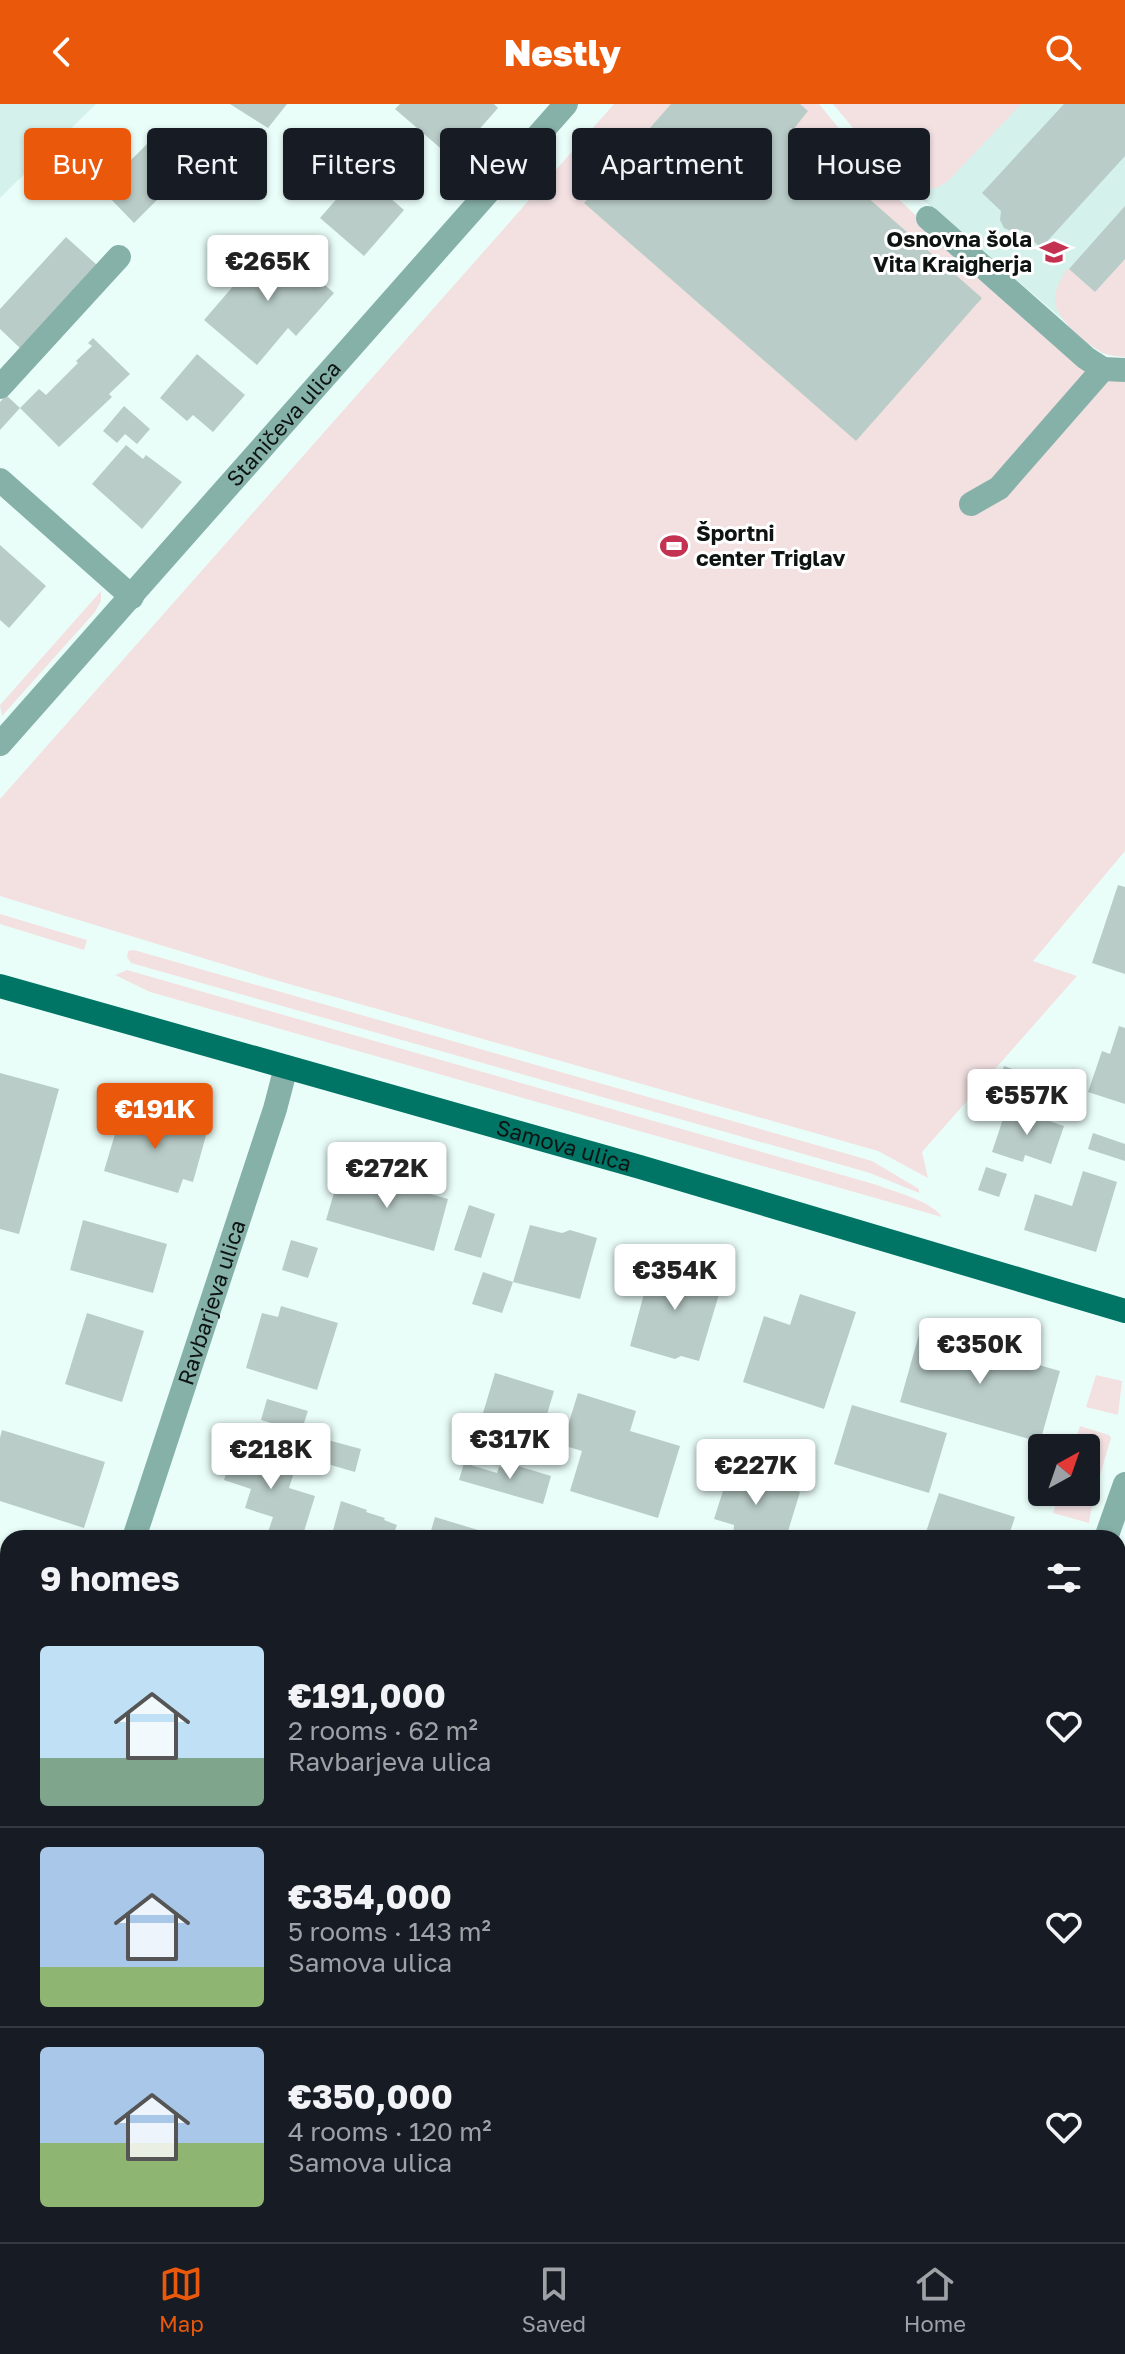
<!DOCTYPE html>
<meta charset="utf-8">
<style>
:root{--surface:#171b24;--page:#20242c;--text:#f1f3f6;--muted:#9ea1a6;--line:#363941;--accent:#ea580c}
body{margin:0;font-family:"Golos Text",sans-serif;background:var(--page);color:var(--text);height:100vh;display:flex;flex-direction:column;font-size:30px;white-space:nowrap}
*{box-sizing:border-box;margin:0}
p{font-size:26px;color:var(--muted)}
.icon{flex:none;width:44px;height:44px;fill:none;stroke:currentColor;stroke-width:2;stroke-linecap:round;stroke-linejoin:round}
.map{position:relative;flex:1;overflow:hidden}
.details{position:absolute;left:0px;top:1426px;width:1126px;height:712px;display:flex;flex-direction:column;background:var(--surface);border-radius:24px 24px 0 0;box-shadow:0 2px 6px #0004}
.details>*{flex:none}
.hud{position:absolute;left:24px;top:24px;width:1078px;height:72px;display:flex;gap:16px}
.needle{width:52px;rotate:40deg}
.controls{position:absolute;left:1028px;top:1330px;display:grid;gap:16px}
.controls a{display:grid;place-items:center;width:72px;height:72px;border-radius:8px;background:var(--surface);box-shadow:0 2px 6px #0004;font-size:40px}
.price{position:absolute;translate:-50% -68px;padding:0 18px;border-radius:8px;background:#fff;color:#222;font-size:26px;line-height:52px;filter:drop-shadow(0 2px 4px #0008)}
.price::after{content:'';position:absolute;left:50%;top:48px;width:24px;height:18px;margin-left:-12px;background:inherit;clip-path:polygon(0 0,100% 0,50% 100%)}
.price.active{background:var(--accent);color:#fff}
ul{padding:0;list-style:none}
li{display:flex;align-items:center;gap:24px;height:200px;padding:0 40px}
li+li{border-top:2px solid var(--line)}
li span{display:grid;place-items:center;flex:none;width:224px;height:160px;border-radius:8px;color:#555}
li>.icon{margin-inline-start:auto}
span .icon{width:96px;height:96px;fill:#fffc;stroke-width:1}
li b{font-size:34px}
h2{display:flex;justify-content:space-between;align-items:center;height:96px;padding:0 40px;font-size:34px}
.tag{padding:0 28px;border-radius:8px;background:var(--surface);box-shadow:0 2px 6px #0004;font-size:28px;line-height:72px}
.tag.active{background:var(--accent);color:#fff}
header{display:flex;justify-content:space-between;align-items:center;height:104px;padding:0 40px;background:var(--accent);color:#fff;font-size:36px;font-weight:800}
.tabs{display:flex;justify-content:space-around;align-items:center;height:112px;border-top:2px solid var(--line);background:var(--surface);font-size:22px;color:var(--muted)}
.tabs a{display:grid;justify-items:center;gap:4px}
.tabs .active{color:var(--accent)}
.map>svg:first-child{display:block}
.built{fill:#d5f1eb}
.green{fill:#f3e1e2}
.building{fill:#b9ccc7}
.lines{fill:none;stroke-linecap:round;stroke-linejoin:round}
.minor{stroke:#86b1a8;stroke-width:24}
.major{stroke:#007465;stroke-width:24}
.labels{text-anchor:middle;stroke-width:6;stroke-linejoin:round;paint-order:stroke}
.poi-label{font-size:22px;font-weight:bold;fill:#0d1412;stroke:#fff;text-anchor:end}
.street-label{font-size:22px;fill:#0d1412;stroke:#fff}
</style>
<header><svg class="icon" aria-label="back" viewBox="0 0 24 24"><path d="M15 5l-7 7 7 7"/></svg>Nestly<svg class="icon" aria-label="search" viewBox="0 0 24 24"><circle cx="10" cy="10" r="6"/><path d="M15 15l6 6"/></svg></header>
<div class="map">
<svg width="1125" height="2138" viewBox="0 0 1125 2138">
<rect width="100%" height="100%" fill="#eafef9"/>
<path class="built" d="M 0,0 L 96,0 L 0,94 Z
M 833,0 L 1125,0 L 1125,253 L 1102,249 L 903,79 Z"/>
<path class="green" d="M 614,0 L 819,0 L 891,88 L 1042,230 L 1125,276 L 1125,747 L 1033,857 L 1077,872 L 922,1048 L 928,1074 L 878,1047 L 268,874 L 0,792 L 0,695 Z
M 833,0 L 1021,0 L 948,77 C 934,87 921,89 906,81 C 890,72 848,17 833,0 Z
M 1125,155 L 1125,253 C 1118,252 1112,252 1106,250 C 1090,244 1054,214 1055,196 C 1055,185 1061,175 1066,166 L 1069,165 L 1095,188 Z
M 101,487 L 101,497 L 95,508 L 2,612 L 0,601 Z
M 0,810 L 87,836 L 84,846 L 0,820 Z
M 134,846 L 872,1057 L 919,1085 L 919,1089 L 870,1069 L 131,859 L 127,853 L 128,847 Z
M 127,866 L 877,1081 C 897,1089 930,1096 942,1113 L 150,888 L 115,871 Z
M 1096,1271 L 1122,1277 L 1118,1311 L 1086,1303 Z
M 1080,1322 L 1109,1331 L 1111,1334 L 1100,1371 L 1086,1368 L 1086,1344 L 1073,1344 Z
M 1060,1388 L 1086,1388 L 1094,1390 L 1089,1419 L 1053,1409 Z
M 443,2130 L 533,2130 L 530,2138 L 433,2138 Z
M 551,2130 L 815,2130 L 812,2138 L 580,2138 Z
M 826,2130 L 869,2130 L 871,2133 L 869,2138 L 823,2138 Z"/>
<path class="building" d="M 230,0 L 287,0 L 268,24 Z
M 400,0 L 494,0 L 498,4 L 453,55 L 395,5 Z
M 671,0 L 800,0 L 808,7 L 792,27 L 982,194 L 856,337 L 584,99 Z
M 1064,0 L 1125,0 L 1125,52 L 1041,144 L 1022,126 L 1013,128 L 1004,124 L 1000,116 L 1001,107 L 982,89 Z
M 152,35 L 185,68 L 134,119 L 104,88 L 109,82 L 107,80 Z
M 360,68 L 404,106 L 364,152 L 320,114 Z
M 1125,102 L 1125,155 L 1095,188 L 1069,165 Z
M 66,133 L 97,161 L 20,244 L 0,225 L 0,205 Z
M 273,136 L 334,189 L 296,232 L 288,224 L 257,261 L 204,216 Z
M 93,234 L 130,270 L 109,290 L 112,293 L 59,343 L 20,304 L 39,285 L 46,291 L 78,259 L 76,257 L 92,242 L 88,239 Z
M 197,250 L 245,291 L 213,328 L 193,311 L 187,317 L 160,294 Z
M 6,291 L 20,304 L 0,326 L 0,298 Z
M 124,302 L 150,325 L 137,340 L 125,330 L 117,339 L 103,327 Z
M 126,341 L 143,355 L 146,351 L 182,378 L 142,425 L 92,380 Z
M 0,441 L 46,482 L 9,524 L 0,516 Z
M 1118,781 L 1125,783 L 1125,870 L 1092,859 Z
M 1119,922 L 1125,924 L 1125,1000 L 1088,988 L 1102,947 L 1110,950 Z
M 1004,962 L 1041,975 L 1034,997 L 996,984 Z
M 0,969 L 59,985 L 19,1130 L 0,1125 Z
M 123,1003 L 207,1028 L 193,1078 L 183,1075 L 178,1089 L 104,1067 Z
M 1007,1003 L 1064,1022 L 1051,1060 L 1025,1051 L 1023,1058 L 992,1048 Z
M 1093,1029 L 1125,1040 L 1125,1057 L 1088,1045 Z
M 986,1063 L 1007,1070 L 999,1093 L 978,1086 Z
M 341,1065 L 448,1095 L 434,1147 L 326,1116 Z
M 1083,1067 L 1117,1078 L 1096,1148 L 1024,1126 L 1035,1090 L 1072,1102 Z
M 469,1101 L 495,1110 L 481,1154 L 454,1146 Z
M 83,1116 L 167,1140 L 153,1189 L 70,1166 Z
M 530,1121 L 562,1129 L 570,1126 L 597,1134 L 580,1195 L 513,1178 L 502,1209 L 472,1200 L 483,1168 L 513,1178 Z
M 291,1136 L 318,1144 L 308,1174 L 282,1166 Z
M 663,1153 L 699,1164 L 696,1180 L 720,1187 L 699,1257 L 681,1252 L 675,1255 L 630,1242 L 650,1167 L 658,1169 Z
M 800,1190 L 856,1208 L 824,1305 L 743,1278 L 764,1212 L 790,1221 Z
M 281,1202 L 338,1219 L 317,1286 L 246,1264 L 262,1209 L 278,1213 Z
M 87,1209 L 144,1227 L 122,1298 L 65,1280 Z
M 920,1227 L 1060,1267 L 1040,1338 L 900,1298 Z
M 495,1269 L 554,1287 L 536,1347 L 477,1329 Z
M 578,1289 L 636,1307 L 630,1327 L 680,1342 L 658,1414 L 570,1387 L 582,1347 L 562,1341 Z
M 267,1295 L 308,1307 L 301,1328 L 261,1316 Z
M 852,1301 L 947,1329 L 929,1389 L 834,1360 Z
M 2,1326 L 105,1358 L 84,1424 L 0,1397 L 0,1334 Z
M 324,1335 L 361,1345 L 355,1368 L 317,1357 Z
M 235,1342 L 296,1362 L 289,1384 L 315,1392 L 302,1434 L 287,1434 L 268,1428 L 273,1413 L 245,1404 L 251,1385 L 224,1376 Z
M 464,1359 L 497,1369 L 499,1363 L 507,1365 L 508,1359 L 551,1372 L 543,1400 L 459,1376 Z
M 730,1365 L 800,1388 L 786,1434 L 733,1434 L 734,1421 L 714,1415 Z
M 939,1389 L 1015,1413 L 1008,1434 L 924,1434 Z
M 341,1397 L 367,1406 L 366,1408 L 385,1414 L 384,1416 L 397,1421 L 392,1434 L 331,1434 Z
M 435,1413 L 498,1432 L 498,1434 L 429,1434 Z
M 3,1466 L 8,1468 L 8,1537 L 0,1535 L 0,1471 Z
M 1118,1542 L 1125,1544 L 1125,1798 L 1118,1796 Z
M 0,1580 L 8,1583 L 8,1601 L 1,1623 Z
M 1118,1810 L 1125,1812 L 1119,1831 L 1118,1831 Z
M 1125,1951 L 1125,2138 L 1110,2138 L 1105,2130 L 1118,2130 L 1118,1955 Z
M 8,1971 L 8,2009 L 0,1998 L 0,1977 Z
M 98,2130 L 196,2130 L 202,2138 L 103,2138 Z
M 951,2130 L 958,2130 L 980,2138 L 949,2138 Z"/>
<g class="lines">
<g class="minor">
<path d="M 928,114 L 1086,254 L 1103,265 L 1125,266"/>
<path d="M 0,283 L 119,153"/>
<path d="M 0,376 L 132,493"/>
<path d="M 971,400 L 999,384 L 1103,265"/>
<path id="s1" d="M 0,640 L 566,0"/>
<path id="s2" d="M 134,1434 L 275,1005 L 286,963"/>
<path d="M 1106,1434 L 1125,1380"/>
<path d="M 0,1806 L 8,1785"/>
<path d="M 885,2138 L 887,2130"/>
</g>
<path class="major" id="s3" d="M 0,882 L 640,1063 L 1125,1207"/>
</g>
<defs>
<g id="school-bare" transform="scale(2.16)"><path d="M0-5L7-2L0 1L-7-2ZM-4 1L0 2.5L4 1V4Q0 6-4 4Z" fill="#c33351" stroke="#fff" stroke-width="2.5" paint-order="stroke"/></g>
<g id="stadium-bare" transform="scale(2.16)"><path d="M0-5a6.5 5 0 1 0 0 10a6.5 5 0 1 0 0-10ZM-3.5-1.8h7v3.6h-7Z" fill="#c33351" stroke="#fff" stroke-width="2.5" paint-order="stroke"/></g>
</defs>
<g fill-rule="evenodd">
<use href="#school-bare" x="1054" y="148"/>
<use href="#stadium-bare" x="674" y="442"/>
</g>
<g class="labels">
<g class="poi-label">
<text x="1032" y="143">Osnovna šola<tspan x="1032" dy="25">Vita Kraigherja</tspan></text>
<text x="696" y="437" text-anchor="start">Športni<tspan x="696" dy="25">center Triglav</tspan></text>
</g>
<g class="street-label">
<text dy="8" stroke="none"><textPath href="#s1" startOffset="428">Staničeva ulica</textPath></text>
<text dy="8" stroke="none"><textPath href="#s3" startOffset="586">Samova ulica</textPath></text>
<text dy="8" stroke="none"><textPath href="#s2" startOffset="248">Ravbarjeva ulica</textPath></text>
</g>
</g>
</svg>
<div class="controls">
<a><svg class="needle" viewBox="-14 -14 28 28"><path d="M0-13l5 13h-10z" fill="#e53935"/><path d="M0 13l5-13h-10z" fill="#9ea1a6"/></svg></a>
</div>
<b class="price" style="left:268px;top:199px">€265K</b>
<b class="price" style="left:1027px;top:1033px">€557K</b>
<b class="price active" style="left:155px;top:1047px">€191K</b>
<b class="price" style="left:387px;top:1106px">€272K</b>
<b class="price" style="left:675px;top:1208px">€354K</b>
<b class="price" style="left:980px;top:1282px">€350K</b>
<b class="price" style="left:510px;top:1377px">€317K</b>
<b class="price" style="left:271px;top:1387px">€218K</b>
<b class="price" style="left:756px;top:1403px">€227K</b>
<div class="hud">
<a class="tag active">Buy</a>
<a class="tag">Rent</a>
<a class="tag">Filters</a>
<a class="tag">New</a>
<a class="tag">Apartment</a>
<a class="tag">House</a>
</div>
<section class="details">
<h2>9 homes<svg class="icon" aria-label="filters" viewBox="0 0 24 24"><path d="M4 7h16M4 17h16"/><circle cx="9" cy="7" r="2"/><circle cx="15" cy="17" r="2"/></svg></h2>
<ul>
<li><span style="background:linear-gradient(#bfe0f5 70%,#7fa58c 0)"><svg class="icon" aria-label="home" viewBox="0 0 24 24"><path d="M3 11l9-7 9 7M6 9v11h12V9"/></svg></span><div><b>€191,000</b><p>2 rooms · 62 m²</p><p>Ravbarjeva ulica</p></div><svg class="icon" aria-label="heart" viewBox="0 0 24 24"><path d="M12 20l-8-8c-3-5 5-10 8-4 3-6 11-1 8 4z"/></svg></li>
<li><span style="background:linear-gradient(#a9c7e8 75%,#8fb573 0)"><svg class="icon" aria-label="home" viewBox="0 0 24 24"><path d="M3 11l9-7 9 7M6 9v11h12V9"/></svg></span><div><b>€354,000</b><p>5 rooms · 143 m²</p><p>Samova ulica</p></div><svg class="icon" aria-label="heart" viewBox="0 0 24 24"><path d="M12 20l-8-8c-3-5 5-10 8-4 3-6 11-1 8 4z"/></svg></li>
<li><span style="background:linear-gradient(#a9c7e8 60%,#8fb573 0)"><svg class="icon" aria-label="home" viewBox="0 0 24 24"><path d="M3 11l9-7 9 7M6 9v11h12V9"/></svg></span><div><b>€350,000</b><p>4 rooms · 120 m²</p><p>Samova ulica</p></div><svg class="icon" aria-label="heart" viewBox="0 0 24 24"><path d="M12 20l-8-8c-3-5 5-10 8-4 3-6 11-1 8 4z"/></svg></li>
</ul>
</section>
</div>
<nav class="tabs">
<a class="active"><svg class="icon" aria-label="map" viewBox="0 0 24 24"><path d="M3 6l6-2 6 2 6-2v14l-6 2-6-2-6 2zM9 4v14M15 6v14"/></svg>Map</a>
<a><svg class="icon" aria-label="saved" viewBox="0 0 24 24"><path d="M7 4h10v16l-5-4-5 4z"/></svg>Saved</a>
<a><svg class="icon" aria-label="home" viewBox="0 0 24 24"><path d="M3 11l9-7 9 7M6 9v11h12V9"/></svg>Home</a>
</nav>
